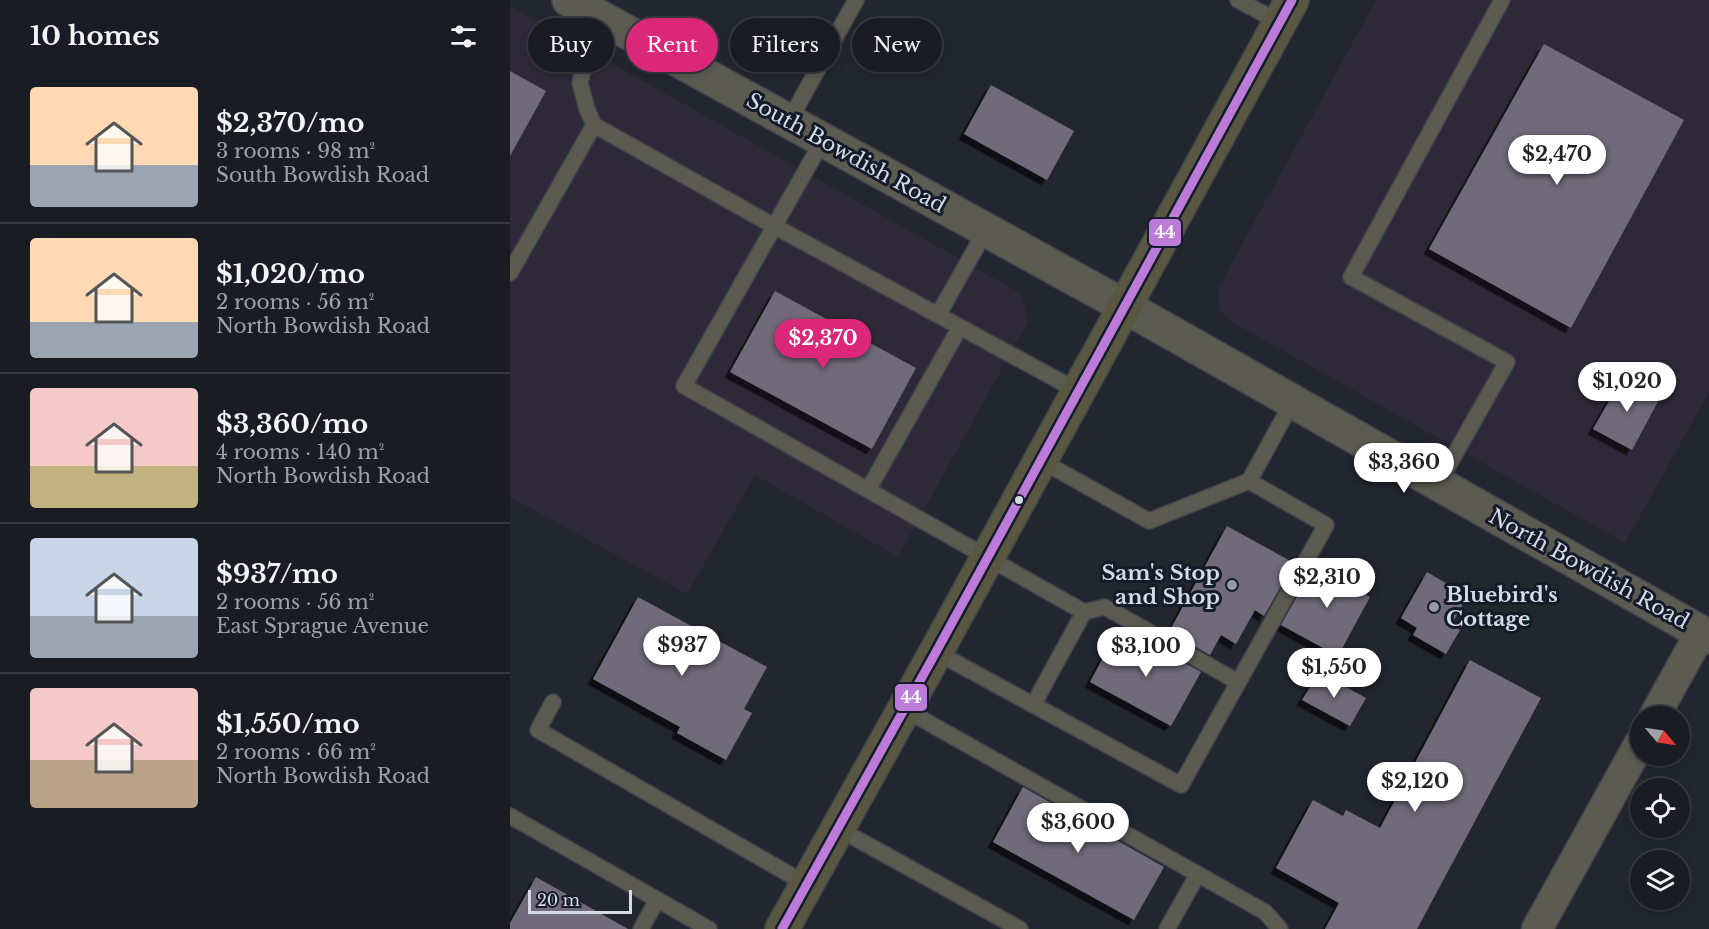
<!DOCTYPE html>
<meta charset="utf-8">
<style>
:root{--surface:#1a1c23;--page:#23252b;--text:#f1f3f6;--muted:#9fa1a6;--line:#383a41;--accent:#db2777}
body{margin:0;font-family:"Libre Baskerville",serif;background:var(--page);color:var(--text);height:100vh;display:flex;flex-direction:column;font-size:22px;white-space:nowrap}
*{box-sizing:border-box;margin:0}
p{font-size:20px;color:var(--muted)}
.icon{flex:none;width:33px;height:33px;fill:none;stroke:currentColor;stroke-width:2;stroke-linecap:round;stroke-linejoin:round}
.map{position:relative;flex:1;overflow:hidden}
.side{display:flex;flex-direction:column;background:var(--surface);width:510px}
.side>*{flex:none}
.top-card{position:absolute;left:18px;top:18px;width:570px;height:54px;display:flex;gap:12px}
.needle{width:39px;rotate:119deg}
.buttons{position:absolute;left:1120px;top:706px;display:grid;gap:12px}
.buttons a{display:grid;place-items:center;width:60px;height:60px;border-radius:50%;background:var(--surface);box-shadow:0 3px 9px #0003,0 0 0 2px var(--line);font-size:30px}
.scale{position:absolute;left:18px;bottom:15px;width:104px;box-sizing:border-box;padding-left:6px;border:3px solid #d5dae5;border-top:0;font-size:16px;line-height:21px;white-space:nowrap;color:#d5dae5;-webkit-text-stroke:4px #141b2a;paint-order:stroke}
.price{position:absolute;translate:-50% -51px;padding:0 14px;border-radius:21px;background:#fff;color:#222;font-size:20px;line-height:39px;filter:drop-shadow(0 2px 3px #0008)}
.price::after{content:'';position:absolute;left:50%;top:36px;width:18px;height:14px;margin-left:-9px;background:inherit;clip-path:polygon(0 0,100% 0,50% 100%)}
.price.current{background:var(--accent);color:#fff}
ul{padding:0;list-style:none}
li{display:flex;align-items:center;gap:18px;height:150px;padding:0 30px}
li+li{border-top:2px solid var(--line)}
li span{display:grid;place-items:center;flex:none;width:168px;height:120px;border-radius:6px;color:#555}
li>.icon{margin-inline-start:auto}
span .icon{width:72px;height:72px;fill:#fffc;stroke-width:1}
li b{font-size:26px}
h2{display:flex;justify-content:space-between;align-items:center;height:72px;padding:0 30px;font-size:26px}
.tag{padding:0 21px;border-radius:27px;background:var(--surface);box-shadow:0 3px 9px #0003,0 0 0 2px var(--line);font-size:21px;line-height:54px}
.tag.current{background:var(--accent);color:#fff}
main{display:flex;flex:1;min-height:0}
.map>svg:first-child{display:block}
.commercial{fill:#2e2938}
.building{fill:#706b7a;filter:url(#shadow)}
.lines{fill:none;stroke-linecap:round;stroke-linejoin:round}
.service-casing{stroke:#3f444b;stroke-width:18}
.minor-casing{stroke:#3f444b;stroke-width:33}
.tertiary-casing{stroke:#3f444b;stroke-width:36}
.primary-casing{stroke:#3f444b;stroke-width:36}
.service{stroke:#5c5b52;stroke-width:15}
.minor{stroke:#5c5b52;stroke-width:30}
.tertiary{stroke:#5c5b52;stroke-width:33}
.primary{stroke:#595641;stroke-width:33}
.bus-1-casing{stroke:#141b2a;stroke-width:14}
.bus-1{stroke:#bd7bd9;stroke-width:9}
.bus-dot{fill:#d5dae5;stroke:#141b2a;stroke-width:2}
.poi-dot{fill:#969ba5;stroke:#141b2a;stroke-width:2}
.labels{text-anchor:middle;stroke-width:6;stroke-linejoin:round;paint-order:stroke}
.street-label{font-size:21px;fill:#d5dae5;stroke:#141b2a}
.poi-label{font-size:21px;font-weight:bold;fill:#d5dae5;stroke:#141b2a;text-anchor:end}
.line-badge{stroke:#141b2a;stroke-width:2}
.badge-label{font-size:16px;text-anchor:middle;font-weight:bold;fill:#fff}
</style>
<main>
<section class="side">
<h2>10 homes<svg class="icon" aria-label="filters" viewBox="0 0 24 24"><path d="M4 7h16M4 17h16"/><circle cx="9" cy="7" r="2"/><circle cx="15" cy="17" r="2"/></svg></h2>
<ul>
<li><span style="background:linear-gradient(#ffd9b3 65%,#9aa5b1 0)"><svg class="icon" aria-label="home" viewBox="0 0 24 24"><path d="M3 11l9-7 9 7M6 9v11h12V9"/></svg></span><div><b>$2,370/mo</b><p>3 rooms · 98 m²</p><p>South Bowdish Road</p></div></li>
<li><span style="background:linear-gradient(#ffd9b3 70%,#9aa5b1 0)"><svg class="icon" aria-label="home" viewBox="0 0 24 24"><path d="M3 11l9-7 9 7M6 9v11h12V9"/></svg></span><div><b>$1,020/mo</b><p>2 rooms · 56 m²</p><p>North Bowdish Road</p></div></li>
<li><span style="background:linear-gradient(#f6c9c9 65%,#c2b280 0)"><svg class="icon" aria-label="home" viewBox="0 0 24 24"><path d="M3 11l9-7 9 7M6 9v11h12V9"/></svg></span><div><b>$3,360/mo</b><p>4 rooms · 140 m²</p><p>North Bowdish Road</p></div></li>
<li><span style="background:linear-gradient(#c9d6e8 65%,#9aa5b1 0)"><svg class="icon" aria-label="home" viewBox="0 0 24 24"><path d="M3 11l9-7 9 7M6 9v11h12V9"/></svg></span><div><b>$937/mo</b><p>2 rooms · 56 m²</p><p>East Sprague Avenue</p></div></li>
<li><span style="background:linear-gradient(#f6c9c9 60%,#b9a48a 0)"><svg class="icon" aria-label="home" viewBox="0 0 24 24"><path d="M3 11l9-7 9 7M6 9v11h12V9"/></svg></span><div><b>$1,550/mo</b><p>2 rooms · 66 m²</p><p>North Bowdish Road</p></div></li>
</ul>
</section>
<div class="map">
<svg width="1199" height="929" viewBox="0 0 1199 929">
<defs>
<filter id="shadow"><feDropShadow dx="-5.5" dy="5.5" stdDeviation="0" flood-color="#0009"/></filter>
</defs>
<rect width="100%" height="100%" fill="#22262f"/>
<path class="commercial" d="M 866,0 L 1199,0 L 1199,392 L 1115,543 L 724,323 L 711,312 L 708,301 L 708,288 Z
M 0,6 L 512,294 L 518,322 L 388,557 L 245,475 L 177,594 L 0,497 Z"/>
<path class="building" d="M 1034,44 L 1174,120 L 1061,328 L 919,249 Z
M 0,71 L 36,91 L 0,156 Z
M 481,85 L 564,131 L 537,180 L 454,134 Z
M 265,291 L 406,368 L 362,449 L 220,372 Z
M 1114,375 L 1151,396 L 1122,450 L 1083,429 Z
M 717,526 L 784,563 L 754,616 L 745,610 L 726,644 L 711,635 L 700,655 L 659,632 Z
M 819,562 L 844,576 L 839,586 L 860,597 L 828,656 L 771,625 L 801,572 L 810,578 Z
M 917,572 L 958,596 L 941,625 L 950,630 L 936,654 L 903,635 L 907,628 L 891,618 Z
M 128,597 L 257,667 L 234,709 L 242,713 L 216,760 L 167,733 L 170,727 L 83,679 Z
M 608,630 L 647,652 L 649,649 L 691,672 L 661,726 L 580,682 Z
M 960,660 L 1031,698 L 907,929 L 815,929 L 829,903 L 766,868 L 803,800 L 833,816 L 836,810 L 870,828 Z
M 809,672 L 856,698 L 840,726 L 792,700 Z
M 513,787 L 654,867 L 624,920 L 483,842 Z
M 26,877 L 118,929 L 0,929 L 0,923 Z"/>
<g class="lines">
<g class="service-casing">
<path id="service" d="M 728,0 L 769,22
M 86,14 L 70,83 L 77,109 L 84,125 L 264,226 L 568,391
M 279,121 L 346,0
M 313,140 L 174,386 L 574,612 L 595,607 L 728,682
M 0,273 L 84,125
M 428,315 L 476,230
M 530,460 L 639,521 L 739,481 L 783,401
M 928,484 L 997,362 L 841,277 L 992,0
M 358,490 L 450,327
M 426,652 L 671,785 L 816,525 L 739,481
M 43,702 L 28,730 L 296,884
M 523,705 L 574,612
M 394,709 L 755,912 L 770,929
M 0,816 L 199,929
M 327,828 L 510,929
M 131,929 L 147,900
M 657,929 L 688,874"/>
</g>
<g class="minor-casing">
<path id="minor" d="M 1144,717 L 1191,632
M 1027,929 L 1131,741"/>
</g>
<g class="tertiary-casing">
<path id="tertiary" d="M 59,0 L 614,306 L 1199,637"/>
</g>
<g class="primary-casing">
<path id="primary" d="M 272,929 L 426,652 L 782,0"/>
</g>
<use href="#service" class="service"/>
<use href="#minor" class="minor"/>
<use href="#tertiary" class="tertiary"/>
<use href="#primary" class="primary"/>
<g class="bus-1-casing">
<path id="bus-1" d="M 272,929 L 426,652 L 782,0"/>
</g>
<use href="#bus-1" class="bus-1"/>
</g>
<circle class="bus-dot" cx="509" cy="500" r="5"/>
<g class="poi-dot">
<circle cx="722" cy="585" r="6"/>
<circle cx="924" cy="607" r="6"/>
</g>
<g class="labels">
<g class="street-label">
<text transform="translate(336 153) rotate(29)" y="7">South Bowdish Road</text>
<text transform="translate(1079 569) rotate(29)" y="7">North Bowdish Road</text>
</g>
<g class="poi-label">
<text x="710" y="580">Sam's Stop<tspan x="710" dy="24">and Shop</tspan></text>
<text x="936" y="602" text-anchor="start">Bluebird's<tspan x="936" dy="24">Cottage</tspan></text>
</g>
</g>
<g class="line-badge">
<rect x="638" y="218" width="34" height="29" rx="6" fill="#bd7bd9"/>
<rect x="384" y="683" width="34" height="29" rx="6" fill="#bd7bd9"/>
</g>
<g class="badge-label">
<text x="655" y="238">44</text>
<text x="401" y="703">44</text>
</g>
</svg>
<div class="buttons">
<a><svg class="needle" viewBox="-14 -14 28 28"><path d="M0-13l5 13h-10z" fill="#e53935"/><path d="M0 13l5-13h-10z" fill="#9fa1a6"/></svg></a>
<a><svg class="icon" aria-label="locate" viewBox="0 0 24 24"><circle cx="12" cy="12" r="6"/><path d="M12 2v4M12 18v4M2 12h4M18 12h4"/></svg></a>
<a><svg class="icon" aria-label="layers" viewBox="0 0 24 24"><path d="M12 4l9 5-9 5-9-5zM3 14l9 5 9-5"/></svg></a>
</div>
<div class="scale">20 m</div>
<b class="price" style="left:1047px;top:186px">$2,470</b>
<b class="price current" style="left:313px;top:370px">$2,370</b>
<b class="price" style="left:1117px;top:413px">$1,020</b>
<b class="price" style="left:894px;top:494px">$3,360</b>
<b class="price" style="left:817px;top:609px">$2,310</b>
<b class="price" style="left:172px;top:677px">$937</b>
<b class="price" style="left:636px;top:678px">$3,100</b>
<b class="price" style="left:824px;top:699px">$1,550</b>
<b class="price" style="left:905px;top:813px">$2,120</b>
<b class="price" style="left:568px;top:854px">$3,600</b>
<div class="top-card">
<a class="tag">Buy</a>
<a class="tag current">Rent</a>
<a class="tag">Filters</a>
<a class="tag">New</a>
</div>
</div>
</main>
